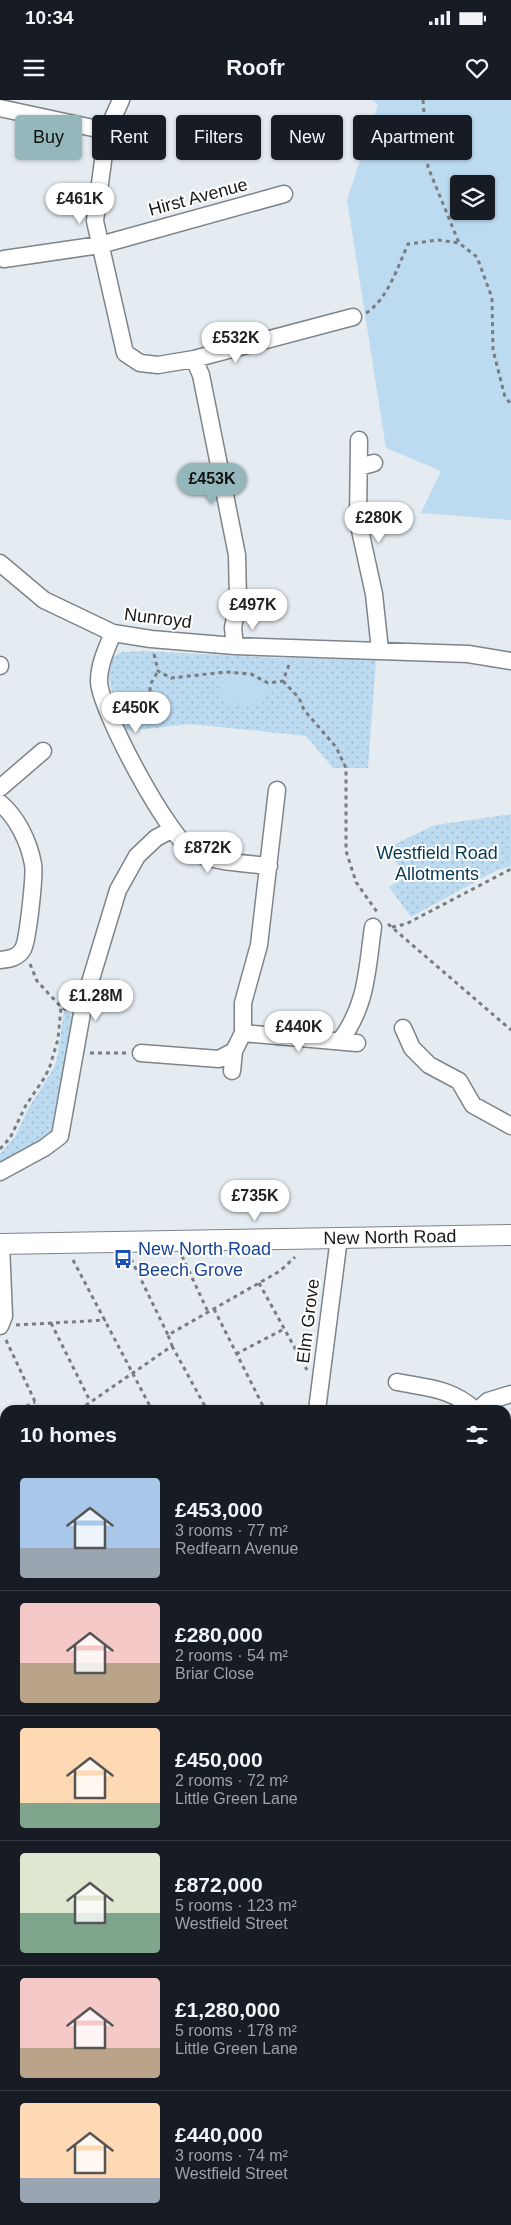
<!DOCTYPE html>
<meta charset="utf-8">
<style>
:root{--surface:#171b24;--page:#242831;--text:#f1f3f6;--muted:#9ea1a6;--line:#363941;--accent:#94b7bb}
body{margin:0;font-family:Arial,sans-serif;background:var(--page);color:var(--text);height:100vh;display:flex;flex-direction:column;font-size:19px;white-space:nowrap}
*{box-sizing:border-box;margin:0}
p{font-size:16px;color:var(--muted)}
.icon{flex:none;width:28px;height:28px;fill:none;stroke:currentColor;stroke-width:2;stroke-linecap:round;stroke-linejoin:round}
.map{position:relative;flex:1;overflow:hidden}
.panel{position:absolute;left:0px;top:1305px;width:511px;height:820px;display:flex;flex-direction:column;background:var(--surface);border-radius:15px 15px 0 0;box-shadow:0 1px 4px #0004}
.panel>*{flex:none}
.guide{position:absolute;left:15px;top:15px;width:481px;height:45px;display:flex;gap:10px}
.buttons{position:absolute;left:450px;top:75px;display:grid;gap:10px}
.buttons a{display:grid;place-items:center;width:45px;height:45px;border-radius:5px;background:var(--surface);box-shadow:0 1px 4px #0004;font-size:25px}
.price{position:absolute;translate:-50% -42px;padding:0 11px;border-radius:18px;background:#fff;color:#222;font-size:16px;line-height:32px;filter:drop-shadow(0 1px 2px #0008)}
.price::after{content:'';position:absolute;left:50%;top:30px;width:15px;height:11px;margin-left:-8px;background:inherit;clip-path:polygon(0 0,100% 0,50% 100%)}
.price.current{background:var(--accent);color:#111}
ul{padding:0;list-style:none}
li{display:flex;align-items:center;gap:15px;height:125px;padding:0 20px}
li+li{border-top:1px solid var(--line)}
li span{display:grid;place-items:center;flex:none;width:140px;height:100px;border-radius:5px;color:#555}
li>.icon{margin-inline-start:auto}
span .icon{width:60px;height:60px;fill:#fffc;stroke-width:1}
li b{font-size:21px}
h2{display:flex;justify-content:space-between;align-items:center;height:60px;padding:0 20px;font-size:21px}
.tag{padding:0 18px;border-radius:5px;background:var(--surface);box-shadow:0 1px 4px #0004;font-size:18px;line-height:45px}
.tag.current{background:var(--accent);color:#111}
.status{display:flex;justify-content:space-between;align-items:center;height:35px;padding:0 25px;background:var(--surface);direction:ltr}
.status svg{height:14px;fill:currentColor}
header{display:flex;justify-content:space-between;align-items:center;height:65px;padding:0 20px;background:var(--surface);font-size:22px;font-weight:700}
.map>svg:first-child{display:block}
.grass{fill:url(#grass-dots)}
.forest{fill:url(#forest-firs)}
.park{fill:#bcdaf0;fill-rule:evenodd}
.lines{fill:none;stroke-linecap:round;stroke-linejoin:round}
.minor-casing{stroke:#7e8489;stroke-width:19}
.major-casing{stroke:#7e8489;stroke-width:22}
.path{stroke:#787d80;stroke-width:3;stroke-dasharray:4 4;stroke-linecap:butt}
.minor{stroke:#fff;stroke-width:16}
.major{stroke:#fff;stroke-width:20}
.labels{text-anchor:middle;stroke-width:4;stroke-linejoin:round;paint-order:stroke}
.street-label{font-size:18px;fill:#181a1c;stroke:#fff}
.park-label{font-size:18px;fill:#033753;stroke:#fff}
.transit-label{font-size:18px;fill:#164399;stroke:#fff;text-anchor:start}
</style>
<div class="status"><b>10:34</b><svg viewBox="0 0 49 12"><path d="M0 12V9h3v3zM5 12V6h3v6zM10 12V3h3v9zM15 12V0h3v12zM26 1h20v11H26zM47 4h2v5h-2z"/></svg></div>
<header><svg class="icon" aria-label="menu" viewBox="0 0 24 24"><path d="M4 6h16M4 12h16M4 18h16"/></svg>Roofr<svg class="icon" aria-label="heart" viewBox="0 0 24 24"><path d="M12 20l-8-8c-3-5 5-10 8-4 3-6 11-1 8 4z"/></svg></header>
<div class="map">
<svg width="511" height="2125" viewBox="0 0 511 2125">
<defs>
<pattern id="grass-dots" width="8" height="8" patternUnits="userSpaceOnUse" patternTransform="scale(1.25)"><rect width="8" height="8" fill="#bcdaf0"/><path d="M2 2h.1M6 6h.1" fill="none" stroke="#a1bacd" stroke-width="1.8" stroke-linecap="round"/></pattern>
<pattern id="forest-firs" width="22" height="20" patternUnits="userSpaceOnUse" patternTransform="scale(1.25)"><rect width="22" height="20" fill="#90b7d3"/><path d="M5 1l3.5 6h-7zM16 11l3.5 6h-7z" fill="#7b9db5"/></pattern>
</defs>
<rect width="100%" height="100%" fill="#e5ecf1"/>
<path class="grass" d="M 142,551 L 278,558 L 376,559 L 368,668 L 333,668 L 306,636 L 191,624 L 126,631 L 115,605 L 108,574 L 111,558 L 122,552 Z
M 511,714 L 511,766 L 495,771 L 411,817 L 389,787 L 404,778 L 389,747 L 435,725 Z
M 64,911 L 74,918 L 53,1029 L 44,1042 L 0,1065 L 0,1054 L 16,1035 L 28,1009 L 54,968 L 58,954 Z
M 511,1577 L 511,1613 L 506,1607 L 506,1581 Z"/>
<path class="forest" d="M 506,1607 L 511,1613 L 511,1886 L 506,1883 Z"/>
<path class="park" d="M 373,0 L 511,0 L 511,420 L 421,413 L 441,371 L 386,348 L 347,100 L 378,5 ZM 459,84 L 486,84 L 486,111 L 459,111 Z
M 228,573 C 247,575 253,575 269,588 C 265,616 240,605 222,600 C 220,591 220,579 228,573 Z
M 511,1821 L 511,1910 L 506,1906 L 506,1825 Z
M 511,2084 L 511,2125 L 475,2125 L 479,2120 L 506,2120 L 506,2089 Z"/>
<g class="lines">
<g class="minor-casing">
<path id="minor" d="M 121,0 L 107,31 L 95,121 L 125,253 L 140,263 L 158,265 L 194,259 L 353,217
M 0,8 L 107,31
M 4,159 L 100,145 L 284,94
M 194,259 L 201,275 L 237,455 L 238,501 L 233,528 L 235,546
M 359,340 L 358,421 L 374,494 L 380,550
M 359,367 L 374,363
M 0,463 L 44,500 L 113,533 L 151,539 L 235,546 L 468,554 L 511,561
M 113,533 C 107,548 99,564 99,581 C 99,608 170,741 194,752 C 216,763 245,763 269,766
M 0,565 L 0,566
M 0,688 L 43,651
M 0,703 C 17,717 29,742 33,764 C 35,774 28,840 23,849 C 18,858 9,859 0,860
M 403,928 L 412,948 L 429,965 L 459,981 L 473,1005 L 511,1026
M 243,933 L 357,943
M 340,941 C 367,905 367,870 373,827
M 141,953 L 219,959 L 234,951
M 232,971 L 234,951 L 243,933 L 243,903 L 259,845 L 277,690
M 0,1072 L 44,1048 L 60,1036 L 84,902 L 118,790 L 137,756 L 156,738 L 171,730
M 0,1226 L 4,1216 L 1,1144
M 397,1282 C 427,1288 451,1288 475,1310
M 317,1310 L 339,1138
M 478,1310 L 488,1301 L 511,1294
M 0,1424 L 5,1422
M 0,1515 L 5,1514
M 271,2120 L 273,2125
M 2,2125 L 8,2120
M 205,2125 L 221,2120"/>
</g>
<g class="major-casing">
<g id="major">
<path id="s1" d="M 0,1144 L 511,1135"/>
<path d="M 0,1569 L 5,1578"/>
<path d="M 394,2120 L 398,2125"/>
</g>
</g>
<path class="path" d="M 423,0 L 428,67 L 459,143
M 366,213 C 388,199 398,166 408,144 L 438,140 L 459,143 L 477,157 L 492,198 L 493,250 L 505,297 L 511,304
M 154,554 L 158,571 L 171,578 L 226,572 L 251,574 L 268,583 L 283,581 L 290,562
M 283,581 L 299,598 L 304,610 L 336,647 L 346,668 L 346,751 L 356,782 L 377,812
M 130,622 L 150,605 L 150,585 L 158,571
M 388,824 L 511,930
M 392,827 L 406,824 L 511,769
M 30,864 L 37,881 L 61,907
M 90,953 L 127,953
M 0,1049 L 10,1038 L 26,1005 L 45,977 L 50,966 L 58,939 L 61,907 L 67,910
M 182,1156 L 208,1212
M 131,1159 L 168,1235
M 73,1160 L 152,1310
M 259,1183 L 307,1270
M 214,1209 L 265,1310
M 51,1223 L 90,1301
M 16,1225 L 106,1220
M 6,1240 L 39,1310
M 172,1246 L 207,1310
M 236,1254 L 284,1229
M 19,1310 L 35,1302
M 79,1310 L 172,1246 L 168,1235 L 280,1171 L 295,1157
M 0,1320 L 5,1317
M 0,1372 L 5,1368
M 0,1685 L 5,1683
M 506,1799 L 511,1795
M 506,1892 L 511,1896
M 0,1913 L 5,1922
M 0,1926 L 5,1928
M 0,1983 L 5,1985
M 0,2048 L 5,2050"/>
<use href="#minor" class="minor"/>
<use href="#major" class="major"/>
</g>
<defs>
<g id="bus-bare" transform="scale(1.5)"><path d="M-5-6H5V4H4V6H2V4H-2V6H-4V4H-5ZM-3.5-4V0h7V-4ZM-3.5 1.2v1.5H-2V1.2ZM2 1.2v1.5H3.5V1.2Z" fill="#1a4fb4" stroke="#fff" stroke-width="2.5" paint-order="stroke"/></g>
</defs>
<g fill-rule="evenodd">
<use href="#bus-bare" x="123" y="1159"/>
</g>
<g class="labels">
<g class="street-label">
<text transform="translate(198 97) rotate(-15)" y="6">Hirst Avenue</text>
<text transform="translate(158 518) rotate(7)" y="6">Nunroyd</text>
<text dy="6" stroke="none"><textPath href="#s1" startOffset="390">New North Road</textPath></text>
<text transform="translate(308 1221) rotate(-83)" y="6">Elm Grove</text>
</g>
<g class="park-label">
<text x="437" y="759">Westfield Road<tspan x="437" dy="21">Allotments</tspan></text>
</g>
<g class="transit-label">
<text x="138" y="1155">New North Road<tspan x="138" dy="21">Beech Grove</tspan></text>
</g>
</g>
</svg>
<div class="buttons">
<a><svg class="icon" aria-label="layers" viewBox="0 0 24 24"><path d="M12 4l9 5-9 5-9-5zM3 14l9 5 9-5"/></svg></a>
</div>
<b class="price" style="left:80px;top:125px">£461K</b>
<b class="price" style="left:236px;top:264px">£532K</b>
<b class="price current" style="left:212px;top:405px">£453K</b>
<b class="price" style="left:379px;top:444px">£280K</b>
<b class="price" style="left:253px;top:531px">£497K</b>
<b class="price" style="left:136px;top:634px">£450K</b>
<b class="price" style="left:208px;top:774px">£872K</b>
<b class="price" style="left:96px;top:922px">£1.28M</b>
<b class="price" style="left:299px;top:953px">£440K</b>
<b class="price" style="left:255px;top:1122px">£735K</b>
<div class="guide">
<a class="tag current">Buy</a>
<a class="tag">Rent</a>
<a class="tag">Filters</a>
<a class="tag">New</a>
<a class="tag">Apartment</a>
</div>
<section class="panel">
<h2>10 homes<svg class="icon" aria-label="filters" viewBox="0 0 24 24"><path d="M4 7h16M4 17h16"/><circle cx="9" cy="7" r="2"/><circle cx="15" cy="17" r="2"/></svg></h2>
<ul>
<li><span style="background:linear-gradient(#a9c7e8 70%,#9aa5b1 0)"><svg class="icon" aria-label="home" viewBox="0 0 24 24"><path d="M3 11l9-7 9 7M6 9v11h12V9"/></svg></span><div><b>£453,000</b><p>3 rooms · 77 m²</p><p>Redfearn Avenue</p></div></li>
<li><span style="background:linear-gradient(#f6c9c9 60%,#b9a48a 0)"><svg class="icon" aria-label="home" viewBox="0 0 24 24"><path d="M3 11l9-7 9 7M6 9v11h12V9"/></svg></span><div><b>£280,000</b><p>2 rooms · 54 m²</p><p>Briar Close</p></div></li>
<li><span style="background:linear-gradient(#ffd9b3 75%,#7fa58c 0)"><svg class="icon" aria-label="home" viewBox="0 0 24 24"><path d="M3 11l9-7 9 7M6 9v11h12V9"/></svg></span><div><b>£450,000</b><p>2 rooms · 72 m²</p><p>Little Green Lane</p></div></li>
<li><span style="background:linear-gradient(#dfe7d0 60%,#7fa58c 0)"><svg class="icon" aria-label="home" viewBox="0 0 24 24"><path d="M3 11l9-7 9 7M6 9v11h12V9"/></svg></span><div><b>£872,000</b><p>5 rooms · 123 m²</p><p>Westfield Street</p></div></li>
<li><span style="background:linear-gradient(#f6c9c9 70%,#b9a48a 0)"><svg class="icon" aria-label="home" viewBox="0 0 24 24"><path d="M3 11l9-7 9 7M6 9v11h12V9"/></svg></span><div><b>£1,280,000</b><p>5 rooms · 178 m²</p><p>Little Green Lane</p></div></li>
<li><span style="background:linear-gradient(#ffd9b3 75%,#9aa5b1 0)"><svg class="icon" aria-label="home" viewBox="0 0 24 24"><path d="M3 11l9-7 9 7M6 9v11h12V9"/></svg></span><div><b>£440,000</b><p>3 rooms · 74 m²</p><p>Westfield Street</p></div></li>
</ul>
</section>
</div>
